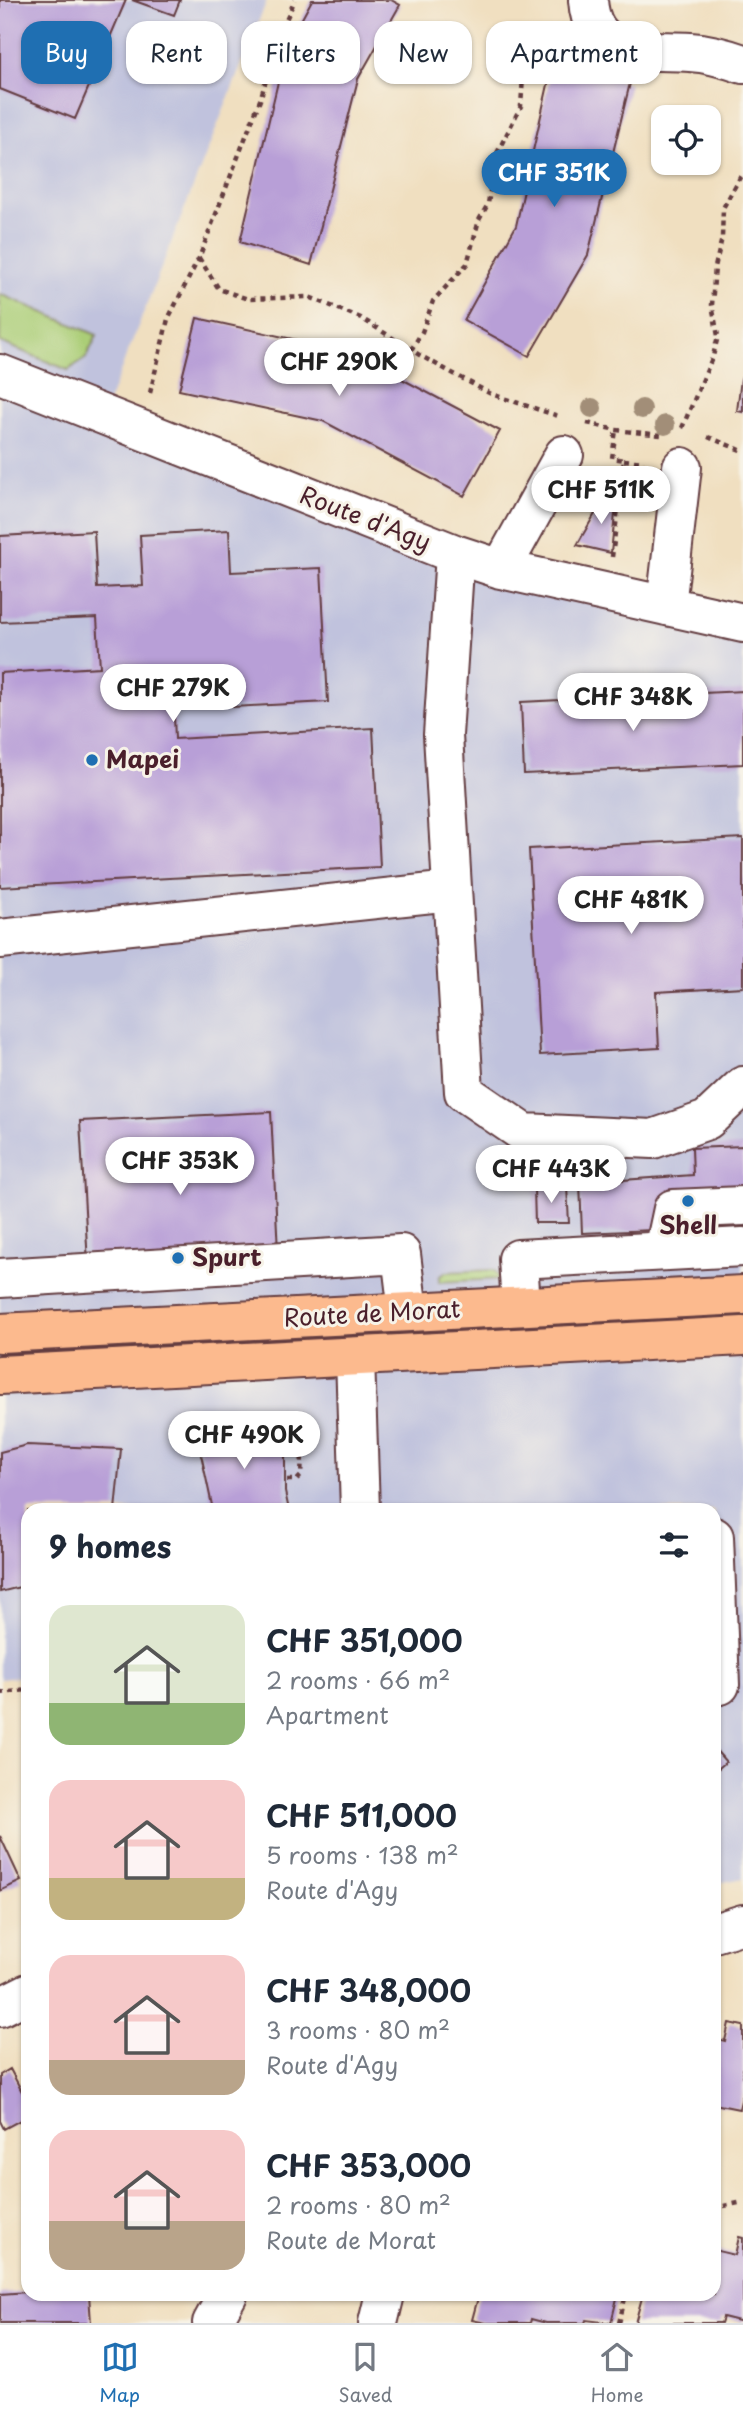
<!DOCTYPE html>
<meta charset="utf-8">
<style>
:root{--surface:#fff;--page:#f2f2f3;--text:#1f2937;--muted:#747a83;--line:#e0e1e3;--accent:#1f6fb2}
body{margin:0;font-family:"Playpen Sans",sans-serif;background:var(--page);color:var(--text);height:100vh;display:flex;flex-direction:column;font-size:26px;white-space:nowrap}
*{box-sizing:border-box;margin:0}
p{font-size:23px;color:var(--muted)}
.icon{flex:none;width:38px;height:38px;fill:none;stroke:currentColor;stroke-width:2;stroke-linecap:round;stroke-linejoin:round}
.map{position:relative;flex:1;overflow:hidden}
.drawer{position:absolute;left:21px;top:1503px;width:700px;height:798px;display:flex;flex-direction:column;background:var(--surface);border-radius:21px;box-shadow:0 2px 5px #0004}
.drawer>*{flex:none}
.banner{position:absolute;left:21px;top:21px;width:702px;height:63px;display:flex;gap:14px}
.buttons{position:absolute;left:651px;top:105px;display:grid;gap:14px}
.buttons a{display:grid;place-items:center;width:70px;height:70px;border-radius:14px;background:var(--surface);box-shadow:0 2px 5px #0004;font-size:35px}
.price{position:absolute;translate:-50% -60px;padding:0 16px;border-radius:24px;background:#fff;color:#222;font-size:23px;line-height:46px;filter:drop-shadow(0 2px 4px #0008)}
.price::after{content:'';position:absolute;left:50%;top:42px;width:21px;height:16px;margin-left:-10px;background:inherit;clip-path:polygon(0 0,100% 0,50% 100%)}
.price.active{background:var(--accent);color:#fff}
ul{padding:0;list-style:none}
li{display:flex;align-items:center;gap:21px;height:175px;padding:0 28px}
li span{display:grid;place-items:center;flex:none;width:196px;height:140px;border-radius:21px;color:#555}
li>.icon{margin-inline-start:auto}
span .icon{width:84px;height:84px;fill:#fffc;stroke-width:1}
li b{font-size:30px}
h2{display:flex;justify-content:space-between;align-items:center;height:84px;padding:0 28px;font-size:30px}
.tag{padding:0 24px;border-radius:21px;background:var(--surface);box-shadow:0 2px 5px #0004;font-size:24px;line-height:63px}
.tag.active{background:var(--accent);color:#fff}
.dock{display:flex;justify-content:space-around;align-items:center;height:98px;border-top:2px solid var(--line);background:var(--surface);font-size:19px;color:var(--muted)}
.dock a{display:grid;justify-items:center;gap:4px}
.dock .active{color:var(--accent)}
.map>svg:first-child{display:block}
.industrial{fill:#c0c2dd}
.green{fill:#abce77;stroke:#7a7651;stroke-width:2}
.building{fill:#b89fd7}
.lines{fill:none;stroke-linecap:round;stroke-linejoin:round}
.minor-casing{stroke:#633c41;stroke-width:42}
.major-casing{stroke:#633c41;stroke-width:42}
.path{stroke:#633c41;stroke-width:4.5;stroke-dasharray:5 5;stroke-linecap:butt}
.minor{stroke:#fff;stroke-width:38}
.major{stroke:#fcba8e;stroke-width:38}
.tree{fill:#a28e78}
.poi-dot{fill:#1f6fb2;stroke:#f7f3e8;stroke-width:2.5}
.labels{text-anchor:middle;stroke-width:6;stroke-linejoin:round;paint-order:stroke}
.street-label{font-size:24px;fill:#4a1f2b;stroke:#f7f3e8}
.poi-label{font-size:24px;font-weight:bold;fill:#4a1f2b;stroke:#f7f3e8;text-anchor:start}
</style>
<div class="map">
<svg width="743" height="2323" viewBox="0 0 743 2323">
<rect width="100%" height="100%" fill="#f7f3e8"/>
<filter id="ink" filterUnits="userSpaceOnUse"><feTurbulence type="fractalNoise" baseFrequency=".0143" numOctaves="2"/><feDisplacementMap in="SourceGraphic" scale="14" xChannelSelector="R" yChannelSelector="G"/><feConvolveMatrix kernelMatrix="1 2 1 2 8 2 1 2 1" color-interpolation-filters="sRGB"/></filter>
<filter id="wash" filterUnits="userSpaceOnUse"><feTurbulence type="fractalNoise" baseFrequency=".00686" numOctaves="4" result="noise"/><feDisplacementMap in="SourceGraphic" scale="28" xChannelSelector="R" yChannelSelector="G"/><feGaussianBlur stdDeviation="1.57" result="paint"/><feColorMatrix in="noise" values="0 0 0 0 0 0 0 0 0 0 0 0 0 0 0 0 0 1.4 0 .05"/><feComposite in="paint" operator="in"/></filter>
<g filter="url(#wash)">
<rect width="100%" height="100%" fill="#f0dfc0"/>
<path class="industrial" d="M 0,0 L 267,0 L 103,415 L 455,554 L 743,623 L 743,1878 L 714,1884 L 714,1510 L 28,1510 L 28,1676 L 0,1679 Z"/>
<path class="green" d="M 0,294 L 97,335 L 86,358 L 68,370 L 0,342 Z
M 494,1270 L 501,1279 L 439,1282 L 440,1276 L 445,1272 Z"/>
<g id="blocks">
<path class="building" d="M 0,0 L 126,0 L 75,119 L 0,89 Z
M 132,0 L 180,0 L 174,15 Z
M 312,0 L 391,0 L 400,5 L 358,79 L 311,265 L 240,242 L 286,48 Z
M 552,67 L 630,83 L 588,255 L 529,356 L 464,320 L 516,226 Z
M 197,318 L 351,352 L 500,431 L 464,496 L 323,421 L 179,390 Z
M 741,379 L 743,380 L 743,412 L 737,411 Z
M 607,493 L 617,494 L 611,553 L 577,545 Z
M 229,530 L 231,572 L 321,568 L 328,702 L 233,707 L 232,690 L 173,693 L 175,739 L 373,728 L 380,867 L 0,887 L 0,673 L 100,667 L 97,618 L 0,622 L 0,536 L 94,531 L 97,588 L 143,586 L 140,535 Z
M 743,691 L 743,764 L 524,774 L 521,702 Z
M 743,838 L 743,987 L 656,992 L 659,1048 L 540,1055 L 529,849 Z
M 271,1112 L 279,1272 L 89,1282 L 80,1121 Z
M 743,1146 L 743,1231 L 654,1236 L 653,1230 L 582,1233 L 580,1183 L 693,1175 L 692,1148 Z
M 567,1187 L 569,1223 L 535,1223 L 534,1188 Z
M 196,1431 L 285,1438 L 285,1492 L 289,1510 L 213,1510 Z
M 27,1445 L 121,1449 L 115,1510 L 28,1510 L 28,1585 L 0,1592 L 0,1452 Z
M 714,1748 L 726,1762 L 714,1772 Z
M 0,1836 L 21,1881 L 0,1891 Z
M 729,2023 L 743,2026 L 743,2092 L 739,2109 L 714,2104 L 714,2038 L 725,2041 Z
M 10,2069 L 28,2103 L 28,2116 L 4,2129 L 0,2121 L 0,2075 Z
M 739,2237 L 743,2238 L 743,2322 L 723,2317 L 721,2323 L 635,2323 L 643,2294 L 714,2294 L 714,2250 L 735,2255 Z
M 28,2292 L 28,2294 L 89,2294 L 91,2323 L 0,2323 L 0,2294 Z
M 479,2294 L 618,2294 L 611,2323 L 586,2320 L 585,2323 L 546,2323 L 531,2319 L 530,2323 L 486,2323 L 472,2320 Z"/>
</g>
</g>
<g filter="url(#ink)">
<use href="#blocks" fill-opacity="0" stroke="#633c41" stroke-width="2"/>
<g class="lines">
<g class="minor-casing">
<path id="minor" d="M 588,0 C 592,60 646,49 690,52 C 708,53 726,58 743,64
M 0,374 L 455,554 L 501,569 L 743,623
M 455,554 L 443,735 L 464,1092 L 524,1133 L 653,1139 L 707,1120 L 743,1086
M 501,569 L 564,455
M 666,606 L 682,467
M 0,939 L 451,891
M 664,1251 L 673,1209 L 743,1206
M 0,1278 L 401,1254 L 408,1312
M 521,1306 L 518,1259 L 743,1247
M 355,1357 L 360,1510
M 714,1537 L 720,1685 L 714,1686
M 714,1933 L 743,1924
M 0,2007 L 28,1993
M 212,2323 L 228,2294
M 378,2323 L 385,2294"/>
</g>
<g class="major-casing">
<path id="major" d="M 0,1333 L 743,1295
M 0,1375 L 743,1336"/>
</g>
<path class="path" d="M 199,258 L 219,289 L 248,299 L 309,297 L 361,318 L 421,356 L 491,394 L 558,416
M 411,350 L 422,332 L 433,301 L 467,264 L 479,220 L 488,204 L 495,157 L 521,106 L 524,63 L 537,46 L 558,38
M 150,393 L 168,319 L 199,258 L 260,100 L 282,28 L 295,0
M 587,423 L 616,430 L 661,435
M 682,428 L 713,356 L 718,336 L 712,305 L 715,267 L 722,238 L 723,208 L 743,172
M 708,437 L 743,451
M 624,460 L 644,462
M 597,472 L 621,485
M 612,557 L 624,460 L 612,458 L 616,430
M 287,1480 L 297,1480 L 301,1476 L 303,1434 L 309,1425 L 314,1426 L 317,1429
M 0,1693 L 28,1690
M 714,2208 L 743,2202
M 619,2323 L 626,2294"/>
<use href="#minor" class="minor"/>
<use href="#major" class="major"/>
</g>
<g class="tree">
<circle cx="592" cy="408" r="10"/>
<circle cx="642" cy="409" r="10"/>
<circle cx="665" cy="425" r="10"/>
</g>
</g>
<g class="poi-dot">
<circle cx="92" cy="760" r="7"/>
<circle cx="688" cy="1201" r="7"/>
<circle cx="178" cy="1258" r="7"/>
</g>
<g class="labels">
<g class="street-label">
<text transform="translate(365 519) rotate(21)" y="8">Route d'Agy</text>
<text transform="translate(372 1314) rotate(-3)" y="8">Route de Morat</text>
</g>
<g class="poi-label">
<text x="106" y="768">Mapei</text>
<text x="688" y="1234" text-anchor="middle">Shell</text>
<text x="192" y="1266">Spurt</text>
</g>
</g>
</svg>
<div class="buttons">
<a><svg class="icon" aria-label="locate" viewBox="0 0 24 24"><circle cx="12" cy="12" r="6"/><path d="M12 2v4M12 18v4M2 12h4M18 12h4"/></svg></a>
</div>
<b class="price active" style="left:554px;top:209px">CHF 351K</b>
<b class="price" style="left:339px;top:398px">CHF 290K</b>
<b class="price" style="left:601px;top:526px">CHF 511K</b>
<b class="price" style="left:173px;top:724px">CHF 279K</b>
<b class="price" style="left:633px;top:733px">CHF 348K</b>
<b class="price" style="left:631px;top:936px">CHF 481K</b>
<b class="price" style="left:180px;top:1197px">CHF 353K</b>
<b class="price" style="left:551px;top:1205px">CHF 443K</b>
<b class="price" style="left:244px;top:1471px">CHF 490K</b>
<div class="banner">
<a class="tag active">Buy</a>
<a class="tag">Rent</a>
<a class="tag">Filters</a>
<a class="tag">New</a>
<a class="tag">Apartment</a>
</div>
<section class="drawer">
<h2>9 homes<svg class="icon" aria-label="filters" viewBox="0 0 24 24"><path d="M4 7h16M4 17h16"/><circle cx="9" cy="7" r="2"/><circle cx="15" cy="17" r="2"/></svg></h2>
<ul>
<li><span style="background:linear-gradient(#dfe7d0 70%,#8fb573 0)"><svg class="icon" aria-label="home" viewBox="0 0 24 24"><path d="M3 11l9-7 9 7M6 9v11h12V9"/></svg></span><div><b>CHF 351,000</b><p>2 rooms · 66 m²</p><p>Apartment</p></div></li>
<li><span style="background:linear-gradient(#f6c9c9 70%,#c2b280 0)"><svg class="icon" aria-label="home" viewBox="0 0 24 24"><path d="M3 11l9-7 9 7M6 9v11h12V9"/></svg></span><div><b>CHF 511,000</b><p>5 rooms · 138 m²</p><p>Route d'Agy</p></div></li>
<li><span style="background:linear-gradient(#f6c9c9 75%,#b9a48a 0)"><svg class="icon" aria-label="home" viewBox="0 0 24 24"><path d="M3 11l9-7 9 7M6 9v11h12V9"/></svg></span><div><b>CHF 348,000</b><p>3 rooms · 80 m²</p><p>Route d'Agy</p></div></li>
<li><span style="background:linear-gradient(#f6c9c9 65%,#b9a48a 0)"><svg class="icon" aria-label="home" viewBox="0 0 24 24"><path d="M3 11l9-7 9 7M6 9v11h12V9"/></svg></span><div><b>CHF 353,000</b><p>2 rooms · 80 m²</p><p>Route de Morat</p></div></li>
</ul>
</section>
</div>
<nav class="dock">
<a class="active"><svg class="icon" aria-label="map" viewBox="0 0 24 24"><path d="M3 6l6-2 6 2 6-2v14l-6 2-6-2-6 2zM9 4v14M15 6v14"/></svg>Map</a>
<a><svg class="icon" aria-label="saved" viewBox="0 0 24 24"><path d="M7 4h10v16l-5-4-5 4z"/></svg>Saved</a>
<a><svg class="icon" aria-label="home" viewBox="0 0 24 24"><path d="M3 11l9-7 9 7M6 9v11h12V9"/></svg>Home</a>
</nav>
